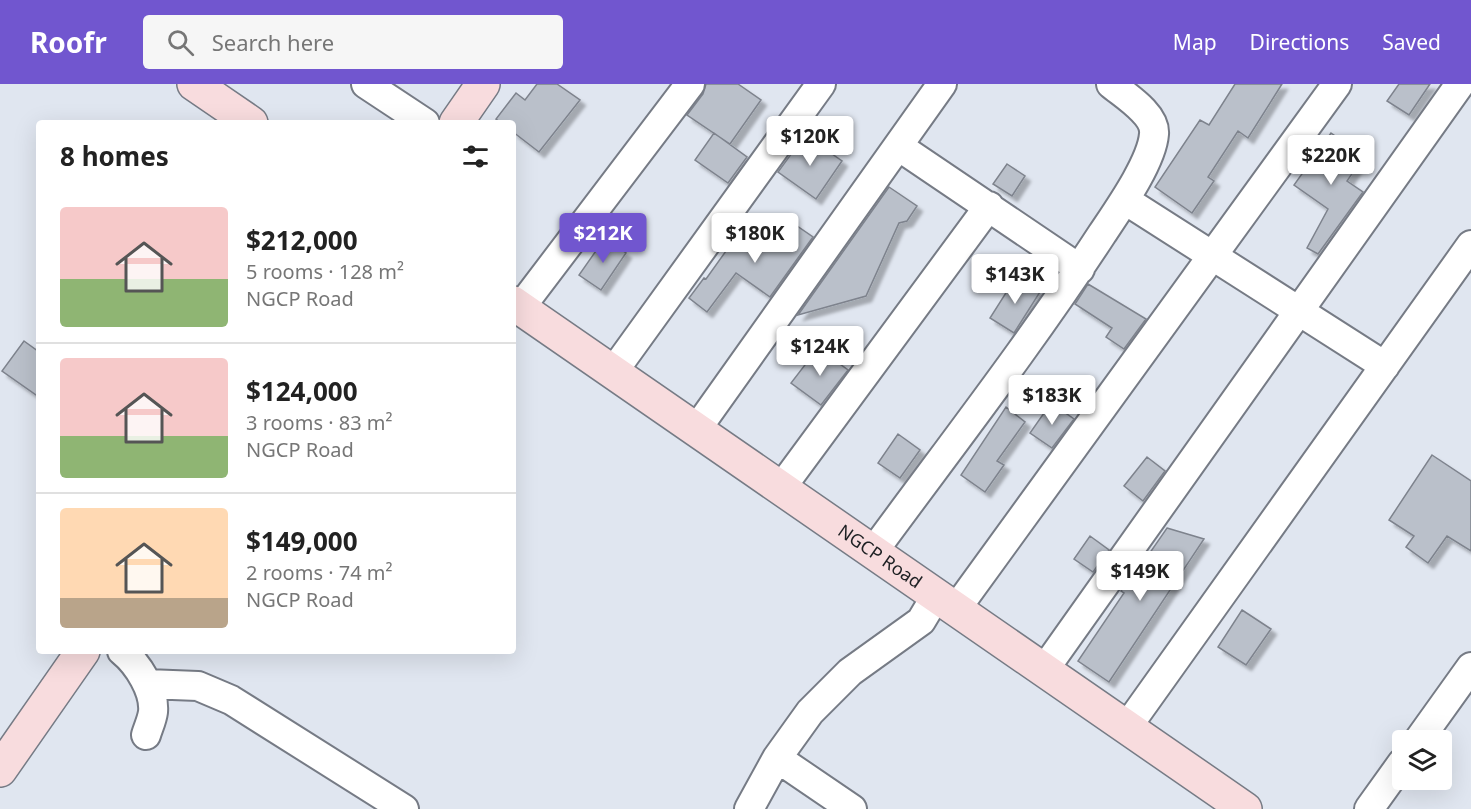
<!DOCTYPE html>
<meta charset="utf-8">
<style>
:root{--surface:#fff;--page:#f6f6f6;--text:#222;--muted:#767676;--line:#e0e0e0;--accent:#7156cf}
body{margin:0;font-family:"Noto Sans",sans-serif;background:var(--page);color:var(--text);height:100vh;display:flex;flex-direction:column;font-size:22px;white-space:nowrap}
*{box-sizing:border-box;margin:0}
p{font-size:20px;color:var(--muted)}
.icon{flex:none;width:33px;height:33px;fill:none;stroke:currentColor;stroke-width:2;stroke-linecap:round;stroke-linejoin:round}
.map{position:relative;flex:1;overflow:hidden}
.sheet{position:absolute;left:36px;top:36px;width:480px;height:534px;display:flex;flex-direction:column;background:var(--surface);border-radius:6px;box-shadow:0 6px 24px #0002}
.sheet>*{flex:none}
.buttons{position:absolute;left:1392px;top:646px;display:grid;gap:12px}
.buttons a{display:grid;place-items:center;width:60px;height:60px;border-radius:6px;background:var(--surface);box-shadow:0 6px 24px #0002;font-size:30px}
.price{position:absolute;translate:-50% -51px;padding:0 14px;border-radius:6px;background:#fff;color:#222;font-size:20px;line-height:39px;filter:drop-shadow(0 2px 3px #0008)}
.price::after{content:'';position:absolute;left:50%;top:36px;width:18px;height:14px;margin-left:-9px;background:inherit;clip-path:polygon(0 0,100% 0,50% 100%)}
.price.selected{background:var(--accent);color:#fff}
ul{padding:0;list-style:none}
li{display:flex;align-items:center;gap:18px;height:150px;padding:0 24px}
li+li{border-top:2px solid var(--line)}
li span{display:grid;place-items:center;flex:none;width:168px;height:120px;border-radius:6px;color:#555}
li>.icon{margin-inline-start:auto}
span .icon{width:72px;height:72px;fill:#fffc;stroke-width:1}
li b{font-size:26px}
h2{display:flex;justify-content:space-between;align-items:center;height:72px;padding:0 24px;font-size:26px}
header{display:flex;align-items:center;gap:36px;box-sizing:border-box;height:84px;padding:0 30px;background:var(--accent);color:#fff}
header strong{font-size:28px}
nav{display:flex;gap:33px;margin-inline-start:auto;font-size:21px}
.search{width:420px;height:54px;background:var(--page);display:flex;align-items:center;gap:15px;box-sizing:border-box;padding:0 21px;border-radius:6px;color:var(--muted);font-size:22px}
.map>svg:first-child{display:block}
.building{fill:#bac0ca;stroke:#7e838d;stroke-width:1.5;filter:url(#shadow)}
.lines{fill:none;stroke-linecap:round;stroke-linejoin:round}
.street-casing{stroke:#767b85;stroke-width:32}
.secondary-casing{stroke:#767b85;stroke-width:36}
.street{stroke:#fff;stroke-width:28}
.secondary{stroke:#f8dcde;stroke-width:33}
.labels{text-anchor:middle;stroke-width:4.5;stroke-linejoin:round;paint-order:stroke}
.street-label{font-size:18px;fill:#1e2023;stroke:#fff}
</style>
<header>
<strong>Roofr</strong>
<div class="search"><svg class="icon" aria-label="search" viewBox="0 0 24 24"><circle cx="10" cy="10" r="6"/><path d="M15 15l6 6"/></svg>Search here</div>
<nav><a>Map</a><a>Directions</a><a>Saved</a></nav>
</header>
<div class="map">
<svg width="1471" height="725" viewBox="0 0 1471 725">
<defs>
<filter id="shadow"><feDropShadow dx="5.5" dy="5.5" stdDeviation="1.5" flood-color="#0004"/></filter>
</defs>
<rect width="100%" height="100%" fill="#e0e6f0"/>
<path class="building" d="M 537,0 L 557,0 L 580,16 L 539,68 L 513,48 L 513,39 L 501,39 L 496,35 L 516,9 L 525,16 Z
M 706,0 L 738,0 L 761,16 L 730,60 L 687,31 L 703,10 Z
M 1235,0 L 1282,0 L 1248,54 L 1238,47 L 1208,93 L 1214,97 L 1192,129 L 1155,103 L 1200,36 L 1209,41 Z
M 1399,0 L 1430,0 L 1409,31 L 1387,17 Z
M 714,49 L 747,73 L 728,99 L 695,76 Z
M 1331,49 L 1364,72 L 1347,97 L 1363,108 L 1318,170 L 1307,164 L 1328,125 L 1294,101 Z
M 805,51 L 842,77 L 816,115 L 778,88 Z
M 1007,80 L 1025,92 L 1012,112 L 993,100 Z
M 889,103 L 917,122 L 907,137 L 899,139 L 866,212 L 798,231 Z
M 784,133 L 813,153 L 770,213 L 736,189 L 707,228 L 689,214 L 704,194 L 706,195 L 736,153 L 759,169 Z
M 605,154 L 626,169 L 601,206 L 579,191 Z
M 1016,193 L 1040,208 L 1014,249 L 990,234 Z
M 1088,200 L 1146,235 L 1124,265 L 1106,253 L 1112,244 L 1075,220 Z
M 24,257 L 39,268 L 39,313 L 2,287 Z
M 818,264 L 848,286 L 821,321 L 791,299 Z
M 1051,319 L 1074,335 L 1052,364 L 1030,349 Z
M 1006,323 L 1025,338 L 997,377 L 1004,381 L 985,408 L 961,391 Z
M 898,350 L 920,366 L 900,394 L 878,379 Z
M 1432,371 L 1471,397 L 1471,467 L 1447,452 L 1428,479 L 1406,463 L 1414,452 L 1389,436 Z
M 1147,373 L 1165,387 L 1143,417 L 1124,402 Z
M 1167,444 L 1204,455 L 1109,598 L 1078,577 L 1124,509 L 1121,507 L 1136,485 L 1138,486 Z
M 1090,452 L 1109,466 L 1093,488 L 1074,475 Z
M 1242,526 L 1271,545 L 1246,581 L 1218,563 Z"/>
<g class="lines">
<g class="street-casing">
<path id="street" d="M 366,0 L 425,39
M 898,62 L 1080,185
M 1125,116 L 1385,282
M 520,224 L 690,0
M 613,288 L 821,0
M 696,346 L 942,0
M 781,404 L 989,122
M 873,468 C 950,363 1031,259 1102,150 C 1118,126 1152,78 1154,50 C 1156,30 1124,11 1111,0
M 956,525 L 1337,0
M 122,567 C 138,580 155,607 153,628 C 152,636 148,644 146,651
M 1044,586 L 1460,0
M 147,600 L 198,602 L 231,616 L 404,725
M 1127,643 L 1471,161
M 1418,657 L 1471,583
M 777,674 L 852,725
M 749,725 L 777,674 L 810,628 L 850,588 L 921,537 L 936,512
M 1369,725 L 1402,679"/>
</g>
<g class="secondary-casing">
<g id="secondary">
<path d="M 194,0 L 251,39"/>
<path d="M 456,39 L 483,0"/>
<path id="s1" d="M 513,219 L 1245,725"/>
<path d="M 0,686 L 83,567"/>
</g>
</g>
<use href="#street" class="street"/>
<use href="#secondary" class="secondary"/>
</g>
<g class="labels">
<g class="street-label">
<text dy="6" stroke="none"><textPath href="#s1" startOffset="446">NGCP Road</textPath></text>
</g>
</g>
</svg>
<div class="buttons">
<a><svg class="icon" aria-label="layers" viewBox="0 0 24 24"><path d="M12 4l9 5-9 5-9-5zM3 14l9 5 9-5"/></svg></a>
</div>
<b class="price" style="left:810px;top:83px">$120K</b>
<b class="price" style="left:1331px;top:102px">$220K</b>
<b class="price selected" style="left:603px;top:180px">$212K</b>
<b class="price" style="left:755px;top:180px">$180K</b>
<b class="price" style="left:1015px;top:221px">$143K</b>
<b class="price" style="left:820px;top:293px">$124K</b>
<b class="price" style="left:1052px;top:342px">$183K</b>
<b class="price" style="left:1140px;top:518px">$149K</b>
<section class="sheet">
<h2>8 homes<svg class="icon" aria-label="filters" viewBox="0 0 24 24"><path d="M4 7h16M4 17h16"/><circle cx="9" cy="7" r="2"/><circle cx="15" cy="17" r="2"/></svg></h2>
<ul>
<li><span style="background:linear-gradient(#f6c9c9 60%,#8fb573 0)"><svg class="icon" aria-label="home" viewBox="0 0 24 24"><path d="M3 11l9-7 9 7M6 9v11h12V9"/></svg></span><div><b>$212,000</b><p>5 rooms · 128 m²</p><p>NGCP Road</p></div></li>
<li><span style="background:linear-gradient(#f6c9c9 65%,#8fb573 0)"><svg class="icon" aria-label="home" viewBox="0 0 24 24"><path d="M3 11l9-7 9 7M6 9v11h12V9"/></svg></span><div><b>$124,000</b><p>3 rooms · 83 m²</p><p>NGCP Road</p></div></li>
<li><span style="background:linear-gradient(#ffd9b3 75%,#b9a48a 0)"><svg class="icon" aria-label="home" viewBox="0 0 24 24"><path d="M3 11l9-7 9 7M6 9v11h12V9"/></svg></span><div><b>$149,000</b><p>2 rooms · 74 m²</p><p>NGCP Road</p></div></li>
</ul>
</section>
</div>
